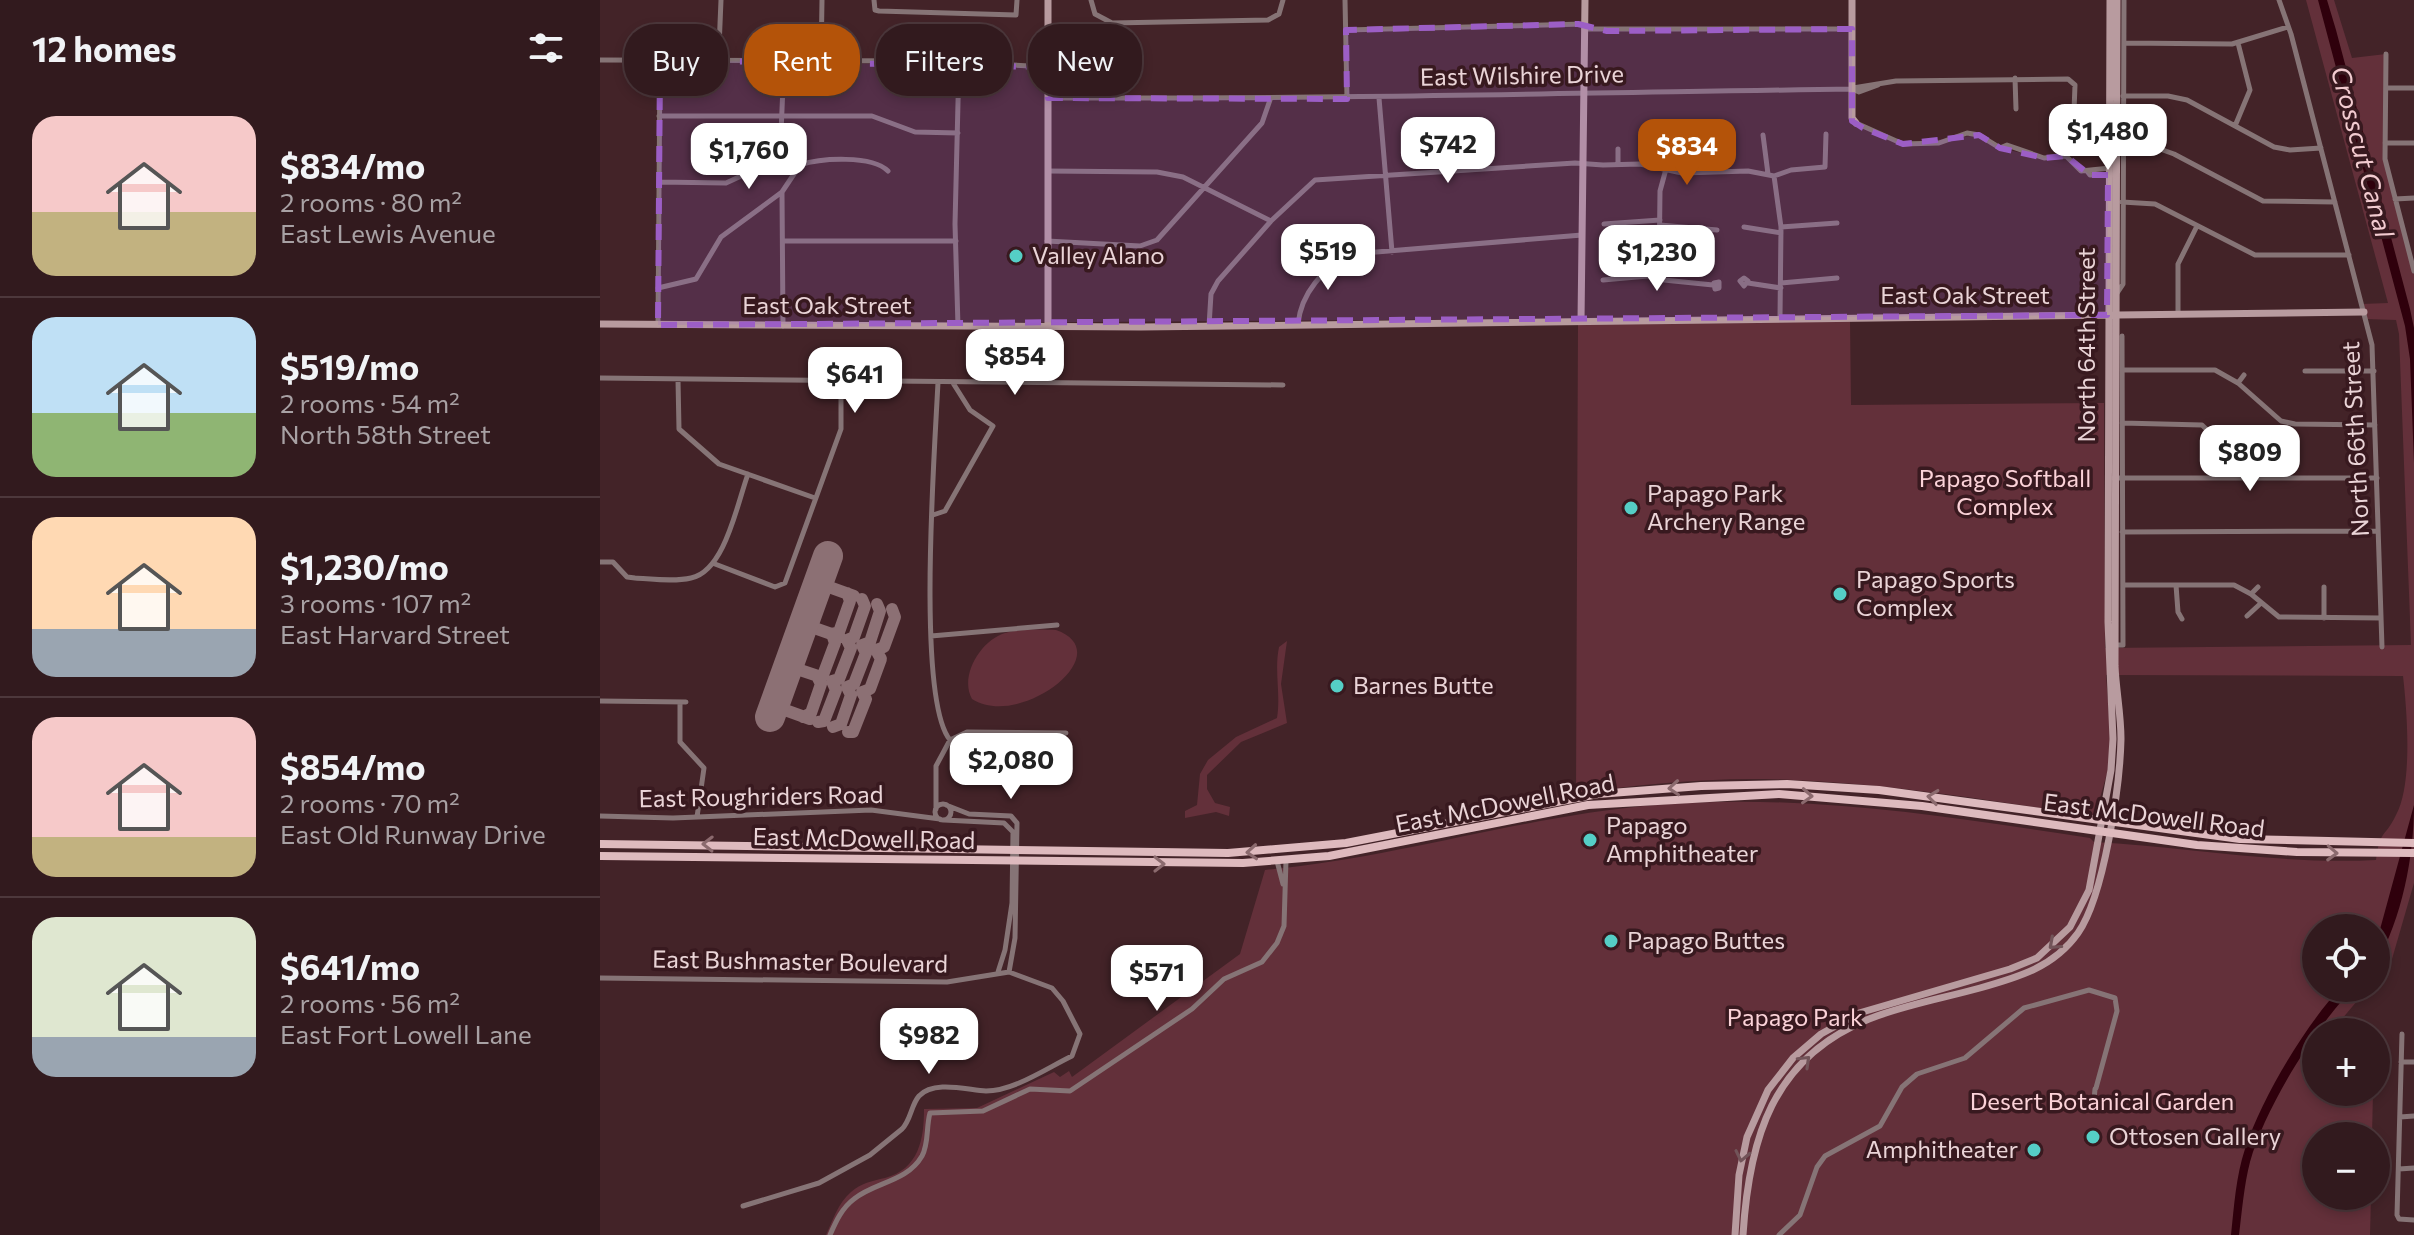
<!DOCTYPE html>
<meta charset="utf-8">
<style>
:root{--surface:#321a1e;--page:#3a2327;--text:#f1f3f6;--muted:#a8a1a4;--line:#4d383c;--accent:#b45309}
body{margin:0;font-family:Commissioner,sans-serif;background:var(--page);color:var(--text);height:100vh;display:flex;flex-direction:column;font-size:30px;white-space:nowrap}
*{box-sizing:border-box;margin:0}
p{font-size:26px;color:var(--muted)}
.icon{flex:none;width:44px;height:44px;fill:none;stroke:currentColor;stroke-width:2;stroke-linecap:round;stroke-linejoin:round}
.map{position:relative;flex:1;overflow:hidden}
.drawer{display:flex;flex-direction:column;background:var(--surface);width:600px}
.drawer>*{flex:none}
.top-card{position:absolute;left:24px;top:24px;width:760px;height:72px;display:flex;gap:16px}
.controls{position:absolute;left:1702px;top:914px;display:grid;gap:16px}
.controls a{display:grid;place-items:center;width:88px;height:88px;border-radius:50%;background:var(--surface);box-shadow:0 4px 12px #0003,0 0 0 2px var(--line);font-size:40px}
.price{position:absolute;translate:-50% -68px;padding:0 18px;border-radius:16px;background:#fff;color:#222;font-size:26px;line-height:52px;filter:drop-shadow(0 2px 4px #0008)}
.price::after{content:'';position:absolute;left:50%;top:48px;width:24px;height:18px;margin-left:-12px;background:inherit;clip-path:polygon(0 0,100% 0,50% 100%)}
.price.selected{background:var(--accent);color:#fff}
ul{padding:0;list-style:none}
li{display:flex;align-items:center;gap:24px;height:200px;padding:0 32px}
li+li{border-top:2px solid var(--line)}
li span{display:grid;place-items:center;flex:none;width:224px;height:160px;border-radius:24px;color:#555}
li>.icon{margin-inline-start:auto}
span .icon{width:96px;height:96px;fill:#fffc;stroke-width:1}
li b{font-size:34px}
h2{display:flex;justify-content:space-between;align-items:center;height:96px;padding:0 32px;font-size:34px}
.pill{padding:0 28px;border-radius:32px;background:var(--surface);box-shadow:0 4px 12px #0003,0 0 0 2px var(--line);font-size:28px;line-height:72px}
.pill.selected{background:var(--accent);color:#fff}
main{display:flex;flex:1;min-height:0}
.map>svg:first-child{display:block}
.green{fill:#63303a}
.water{fill:#2f000c}
.lines{fill:none;stroke-linecap:round;stroke-linejoin:round}
.taxiway{stroke:#8c7074;stroke-width:12}
.runway{stroke:#8c7074;stroke-width:30}
.street{stroke:#867476;stroke-width:5}
.secondary{stroke:#b89b9f;stroke-width:7}
.primary{stroke:#debabe;stroke-width:8}
.oneway{stroke:#8b6a6e}
.oneway2{stroke:#725459}
.marked{fill:#9c5ec6;fill-opacity:0.2;stroke:#9c5ec6;stroke-width:6;stroke-dasharray:16 10;stroke-linejoin:round}
.poi-dot{fill:#55cec6;stroke:#38191f;stroke-width:3}
.labels{text-anchor:middle;stroke-width:7;stroke-linejoin:round;paint-order:stroke}
.street-label{font-size:24px;fill:#ead4d7;stroke:#38191f}
.poi-label{font-size:24px;fill:#ead4d7;stroke:#38191f;text-anchor:start}
.park-label{font-size:24px;fill:#fbd2d8;stroke:#38191f}
.water-label{font-size:26px;font-style:italic;fill:#f2cbd0;stroke:#38191f}
</style>
<main>
<section class="drawer">
<h2>12 homes<svg class="icon" aria-label="filters" viewBox="0 0 24 24"><path d="M4 7h16M4 17h16"/><circle cx="9" cy="7" r="2"/><circle cx="15" cy="17" r="2"/></svg></h2>
<ul>
<li><span style="background:linear-gradient(#f6c9c9 60%,#c2b280 0)"><svg class="icon" aria-label="home" viewBox="0 0 24 24"><path d="M3 11l9-7 9 7M6 9v11h12V9"/></svg></span><div><b>$834/mo</b><p>2 rooms · 80 m²</p><p>East Lewis Avenue</p></div></li>
<li><span style="background:linear-gradient(#bfe0f5 60%,#8fb573 0)"><svg class="icon" aria-label="home" viewBox="0 0 24 24"><path d="M3 11l9-7 9 7M6 9v11h12V9"/></svg></span><div><b>$519/mo</b><p>2 rooms · 54 m²</p><p>North 58th Street</p></div></li>
<li><span style="background:linear-gradient(#ffd9b3 70%,#9aa5b1 0)"><svg class="icon" aria-label="home" viewBox="0 0 24 24"><path d="M3 11l9-7 9 7M6 9v11h12V9"/></svg></span><div><b>$1,230/mo</b><p>3 rooms · 107 m²</p><p>East Harvard Street</p></div></li>
<li><span style="background:linear-gradient(#f6c9c9 75%,#c2b280 0)"><svg class="icon" aria-label="home" viewBox="0 0 24 24"><path d="M3 11l9-7 9 7M6 9v11h12V9"/></svg></span><div><b>$854/mo</b><p>2 rooms · 70 m²</p><p>East Old Runway Drive</p></div></li>
<li><span style="background:linear-gradient(#dfe7d0 75%,#9aa5b1 0)"><svg class="icon" aria-label="home" viewBox="0 0 24 24"><path d="M3 11l9-7 9 7M6 9v11h12V9"/></svg></span><div><b>$641/mo</b><p>2 rooms · 56 m²</p><p>East Fort Lowell Lane</p></div></li>
</ul>
</section>
<div class="map">
<svg width="1814" height="1235" viewBox="0 0 1814 1235">
<rect width="100%" height="100%" fill="#432328"/>
<path class="green" d="M 1706,0 L 1734,0 L 1752,58 L 1786,54 L 1785,159 L 1814,271 L 1814,883 L 1792,959 L 1776,979 L 1776,928 L 1716,928 L 1716,988 L 1768,988 L 1731,1032 L 1716,1032 L 1716,1092 L 1773,1092 L 1772,1136 L 1716,1136 L 1716,1196 L 1771,1196 L 1770,1235 L 226,1235 C 233,1220 238,1203 251,1192 C 261,1183 272,1181 285,1178 C 319,1169 324,1139 324,1109 L 377,1108 L 454,1072 L 460,1077 L 469,1071 L 472,1077 L 640,954 L 665,870 C 797,858 923,816 1055,805 C 1205,793 1343,816 1490,838 L 1494,842 C 1586,847 1682,865 1776,860 C 1780,829 1785,838 1796,815 C 1813,784 1807,711 1803,676 L 1506,675 L 1511,742 L 1509,766 L 1495,816 C 1385,800 1275,781 1164,779 C 1101,778 1038,785 976,793 L 978,324 L 1250,320 L 1251,405 L 1504,403 L 1505,648 L 1811,645 L 1799,334 L 1796,320 L 1766,319 L 1762,304 L 1788,303 Z
M 456,630 C 521,653 420,730 372,699 C 359,676 381,640 405,633 C 419,629 441,629 456,630 Z
M 687,641 L 681,684 L 687,723 L 641,742 L 607,775 L 607,789 L 615,803 L 630,807 L 629,816 L 616,812 L 585,818 L 585,811 L 597,805 L 600,774 L 608,760 L 636,737 L 677,718 C 681,694 674,671 679,647 Z"/>
<path class="water" d="M 1718,0 L 1727,0 L 1736,30 L 1810,309 L 1814,328 L 1814,463 L 1810,359 L 1805,326 Z
M 1814,805 C 1814,857 1802,918 1776,964 L 1776,944 Z
M 1740,988 L 1754,988 C 1716,1025 1664,1110 1650,1162 C 1644,1185 1642,1211 1639,1235 L 1631,1235 C 1634,1206 1636,1176 1645,1149 C 1662,1097 1704,1028 1740,988 Z"/>
<g class="lines">
<path class="taxiway" d="M 218,583 L 254,596
M 203,624 L 240,637
M 188,666 L 221,677
M 174,706 L 210,719
M 203,717 L 211,713 L 221,684 L 217,676 L 223,675 L 235,643 L 232,634 L 239,632 L 250,601 L 247,593
M 218,722 L 224,721 L 236,690 L 232,681 L 239,679 L 251,648 L 247,640 L 254,637 L 265,606 L 262,599
M 233,727 L 241,724 L 251,695 L 247,687 L 254,684 L 266,653 L 262,645 L 270,642 L 280,611 L 277,604
M 248,732 L 253,732 L 266,699 L 262,692 L 270,689 L 281,659 L 276,650 L 284,647 L 295,617 L 292,609"/>
<path class="runway" d="M 170,717 L 228,556"/>
<path class="street" d="M 274,0 L 275,10 L 279,11 L 416,15 L 417,0
M 491,0 L 495,14 L 512,23 L 668,20 L 679,14 L 683,0
M 745,0 L 747,99
M 1679,0 L 1691,34 L 1772,345 L 1782,647
M 984,29 L 1252,29
M 746,30 L 984,24
M 1524,43 L 1632,44 L 1688,27
M 1786,54 L 1785,159 L 1814,271
M 0,60 L 342,61 L 448,67
M 114,60 L 119,48 L 121,0
M 221,62 L 222,0
M 1415,78 L 1416,109
M 1253,88 L 1296,81 L 1468,79 L 1475,85 L 1474,111
M 1786,88 L 1814,88
M 1523,96 L 1568,96 L 1587,100 L 1674,147 L 1690,150 L 1721,148
M 448,98 C 716,99 984,93 1252,89 L 1259,92 L 1278,85
M 779,98 L 792,252
M 59,116 L 272,116 L 315,132 L 358,133
M 1256,123 L 1303,144 L 1339,143 L 1367,133 L 1379,135 L 1400,148 L 1407,145 L 1444,158 L 1466,156 L 1481,171 L 1510,168
M 1635,126 L 1650,90 L 1638,43
M 1105,135 L 1110,171
M 1163,135 L 1168,174
M 1785,143 L 1814,143
M 1018,149 L 1018,164
M 1523,149 L 1560,149 L 1574,154 L 1663,201 L 1735,202
M 1003,165 L 1040,164 L 1082,173 L 1148,171 L 1174,176 L 1191,170 L 1225,167 L 1226,134
M 448,171 L 557,172 L 583,177 L 671,221
M 1487,171 L 1490,175 L 1512,175
M 1174,176 L 1181,227 L 1180,317
M 59,182 L 126,183 L 152,171 L 181,133 L 184,62
M 182,193 L 183,326
M 1795,199 L 1814,198
M 1522,202 L 1555,204 L 1655,255 L 1749,255
M 1004,224 L 1060,220
M 1060,225 L 1117,230
M 1144,227 L 1181,233
M 1181,227 L 1237,223
M 183,241 L 356,241
M 447,241 L 540,246 L 557,240 L 662,123 L 670,100
M 1059,275 L 1060,191 L 1066,169
M 1144,278 L 1148,281 L 1144,286 L 1140,281 Z
M 1003,280 L 1059,275 L 1064,280 L 1113,285
M 1119,282 L 1119,288 L 1115,289 L 1114,283 Z
M 1148,283 L 1181,288
M 1181,283 L 1237,278
M 58,288 L 96,279 L 121,237 L 182,192 L 200,165 C 221,158 272,155 288,171
M 1517,293 L 1523,284 L 1524,0
M 1578,314 L 1578,264 L 1597,226
M 698,324 C 701,294 723,267 752,254 L 982,235
M 58,325 L 60,60
M 358,326 L 355,224 L 359,62
M 609,326 L 611,294 L 618,281 L 671,221 L 715,180 L 975,163 L 1003,165
M 1522,370 L 1615,370 L 1638,383 L 1681,421 L 1695,424 L 1775,425
M 1705,371 L 1774,371
M 0,378 L 683,385
M 78,380 L 79,429 L 119,464 L 215,498
M 338,382 C 335,447 316,699 350,740
M 1638,383 L 1644,375
M 1522,423 L 1602,425 L 1640,462 L 1642,478
M 1514,478 L 1777,478
M 333,515 L 345,511 L 393,426 L 370,410 L 353,383
M 1522,532 L 1778,531
M 0,562 L 13,562 L 27,577 L 35,578 C 53,579 74,582 91,578 C 125,571 137,504 148,474
M 115,564 L 175,587 L 185,583 L 241,429 L 241,382
M 1523,585 L 1634,585 L 1651,594 L 1679,617 L 1781,618
M 1576,585 L 1578,612 L 1582,619
M 1724,587 L 1724,618
M 1651,594 L 1658,587
M 1647,616 L 1660,604
M 331,636 L 457,625
M 1515,645 L 1523,645 L 1522,336
M 0,701 L 86,702
M 80,702 L 80,742 L 104,768 L 97,817
M335 812a8 8 0 1 1 16 0a8 8 0 1 1-16 0Z
M 346,805 L 369,814 L 411,816 L 417,823 L 415,938 L 409,972
M 336,809 L 336,766 L 350,740 L 367,732 L 466,733
M 0,816 L 73,818 L 271,810 L 340,819
M 344,820 L 404,823 L 413,832 L 412,903 L 405,950 L 398,972
M 677,861 L 683,884
M 0,978 L 347,982 L 409,972 L 452,988 L 463,1001 L 480,1034 L 472,1056 C 447,1068 414,1091 386,1091 C 367,1090 334,1080 319,1096 C 311,1105 311,1120 302,1129 L 270,1155 L 219,1183 L 143,1206
M 1802,1034 L 1797,1215 L 1799,1219 L 1814,1220
M 1801,1062 L 1814,1062
M 1495,1089 L 1494,1100 L 1499,1104
M 1800,1117 L 1814,1116
M 1799,1169 L 1814,1168
M 230,1235 C 236,1221 242,1208 254,1199 C 275,1182 307,1182 322,1156 C 329,1143 326,1127 330,1113 L 383,1111 L 430,1089 L 470,1091 L 592,1009 L 624,979 L 662,962 L 677,943 L 684,926 L 686,860
M 1179,1235 L 1200,1215 L 1217,1167 L 1225,1156 L 1280,1126 L 1302,1087 L 1317,1074 L 1365,1058 L 1424,1008 L 1489,990 L 1515,998 L 1517,1011 L 1496,1088"/>
<path class="secondary" d="M 1252,0 L 1252,118 L 1256,123
M 981,321 L 985,0
M 0,324 L 541,327 L 1764,312
M 448,327 L 448,0
M 1135,1235 L 1139,1175 L 1147,1137 L 1168,1090 L 1193,1058 L 1221,1034 L 1259,1013 L 1410,969 L 1437,958 L 1470,927 L 1489,890 L 1511,770 L 1513,739 L 1508,622 L 1510,0
M 1143,1235 C 1149,1139 1172,1058 1269,1019 C 1304,1005 1344,998 1380,988 C 1419,977 1454,967 1478,933 C 1504,896 1520,785 1521,739 C 1521,714 1516,690 1515,666 L 1517,0"/>
<path class="primary" d="M 0,844 L 628,853 L 746,843 L 998,794 L 1101,786 L 1187,784 L 1279,790 L 1640,839 L 1814,843
M 0,856 L 643,863 L 729,856 L 988,805 L 1179,794 L 1322,806 L 1597,845 L 1697,852 L 1814,853"/>
</g>
<defs><path id="oneway-chevron" d="M-2-3.5L2.5 0L-2 3.5" fill="none" stroke-width="1.6" stroke-linecap="round" stroke-linejoin="round" transform="scale(2)"/></defs>
<g class="oneway">
<use href="#oneway-chevron" transform="translate(1074 788) rotate(176)"/>
<use href="#oneway-chevron" transform="translate(1207 796) rotate(3)"/>
<use href="#oneway-chevron" transform="translate(1333 797) rotate(-173)"/>
<use href="#oneway-chevron" transform="translate(108 844) rotate(-179)"/>
<use href="#oneway-chevron" transform="translate(652 852) rotate(176)"/>
<use href="#oneway-chevron" transform="translate(1732 853) rotate(2)"/>
<use href="#oneway-chevron" transform="translate(559 864)"/>
</g>
<g class="oneway2">
<use href="#oneway-chevron" transform="translate(1454 944) rotate(138)"/>
<use href="#oneway-chevron" transform="translate(1205 1061) rotate(-44)"/>
<use href="#oneway-chevron" transform="translate(1142 1156) rotate(102)"/>
</g>
<path class="marked" d="M 978,24 L 1007,31 L 1252,29 L 1252,121 L 1263,128 L 1303,144 L 1379,135 L 1400,148 L 1444,158 L 1466,156 L 1490,175 L 1508,175 L 1507,315 L 58,325 L 60,60 L 448,67 L 448,98 L 747,99 L 746,30 Z"/>
<g class="poi-dot">
<circle cx="416" cy="256" r="8"/>
<circle cx="1031" cy="508" r="8"/>
<circle cx="1240" cy="594" r="8"/>
<circle cx="737" cy="686" r="8"/>
<circle cx="990" cy="840" r="8"/>
<circle cx="1011" cy="941" r="8"/>
<circle cx="1493" cy="1137" r="8"/>
<circle cx="1434" cy="1150" r="8"/>
</g>
<g class="labels">
<g class="street-label">
<text transform="translate(922 76) rotate(-1)" y="8">East Wilshire Drive</text>
<text x="1365" y="304">East Oak Street</text>
<text x="227" y="314">East Oak Street</text>
<text transform="translate(1487 345) rotate(-90)" y="8">North 64th Street</text>
<text transform="translate(1756 439) rotate(-93)" y="8">North 66th Street</text>
<text transform="translate(161 797) rotate(-1)" y="8">East Roughriders Road</text>
<text transform="translate(905 804) rotate(-11)" y="8">East McDowell Road</text>
<text transform="translate(1554 816) rotate(7)" y="8">East McDowell Road</text>
<text transform="translate(264 839) rotate(1)" y="8">East McDowell Road</text>
<text transform="translate(200 962) rotate(1)" y="8">East Bushmaster Boulevard</text>
</g>
<g class="poi-label">
<text x="432" y="264">Valley Alano</text>
<text x="1047" y="502">Papago Park<tspan x="1047" dy="28">Archery Range</tspan></text>
<text x="1256" y="588">Papago Sports<tspan x="1256" dy="28">Complex</tspan></text>
<text x="753" y="694">Barnes Butte</text>
<text x="1006" y="834">Papago<tspan x="1006" dy="28">Amphitheater</tspan></text>
<text x="1027" y="949">Papago Buttes</text>
<text x="1509" y="1145">Ottosen Gallery</text>
<text x="1418" y="1158" text-anchor="end">Amphitheater</text>
</g>
<g class="park-label">
<text x="1405" y="487">Papago Softball<tspan x="1405" dy="28">Complex</tspan></text>
<text x="1195" y="1026">Papago Park</text>
<text x="1502" y="1110">Desert Botanical Garden</text>
</g>
<g class="water-label">
<text transform="translate(1762 152) rotate(75)" y="9">Crosscut Canal</text>
</g>
</g>
</svg>
<div class="controls">
<a><svg class="icon" aria-label="locate" viewBox="0 0 24 24"><circle cx="12" cy="12" r="6"/><path d="M12 2v4M12 18v4M2 12h4M18 12h4"/></svg></a>
<a>+</a>
<a>−</a>
</div>
<b class="price" style="left:1508px;top:172px">$1,480</b>
<b class="price" style="left:848px;top:185px">$742</b>
<b class="price selected" style="left:1087px;top:187px">$834</b>
<b class="price" style="left:149px;top:191px">$1,760</b>
<b class="price" style="left:728px;top:292px">$519</b>
<b class="price" style="left:1057px;top:293px">$1,230</b>
<b class="price" style="left:415px;top:397px">$854</b>
<b class="price" style="left:255px;top:415px">$641</b>
<b class="price" style="left:1650px;top:493px">$809</b>
<b class="price" style="left:411px;top:801px">$2,080</b>
<b class="price" style="left:557px;top:1013px">$571</b>
<b class="price" style="left:329px;top:1076px">$982</b>
<div class="top-card">
<a class="pill">Buy</a>
<a class="pill selected">Rent</a>
<a class="pill">Filters</a>
<a class="pill">New</a>
</div>
</div>
</main>
